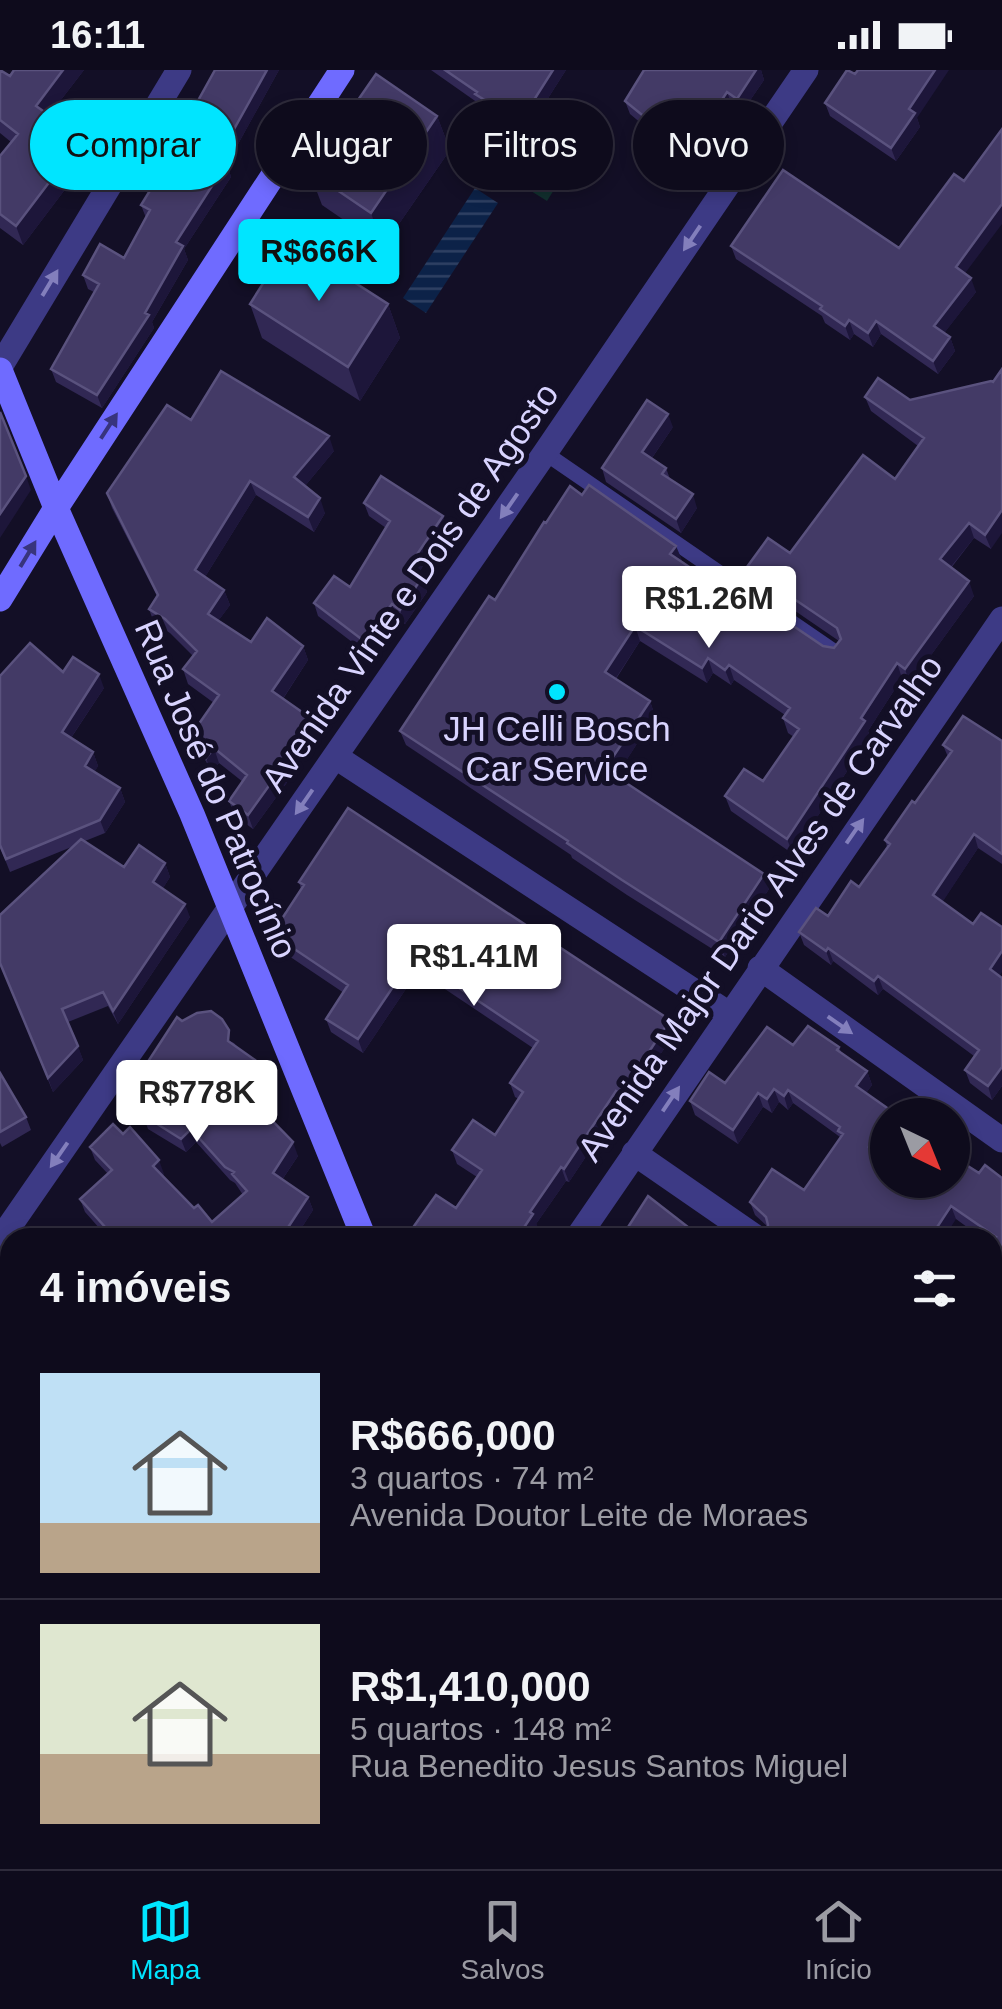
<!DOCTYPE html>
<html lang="pt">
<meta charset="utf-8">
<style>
:root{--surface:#0e0b1c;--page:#1c1929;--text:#f1f3f6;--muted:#9b9ba3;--line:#2e2b3b;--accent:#00e5ff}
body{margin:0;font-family:Arial,sans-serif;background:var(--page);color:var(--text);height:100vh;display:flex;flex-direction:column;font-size:38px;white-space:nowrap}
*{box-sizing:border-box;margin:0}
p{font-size:32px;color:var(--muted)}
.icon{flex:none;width:55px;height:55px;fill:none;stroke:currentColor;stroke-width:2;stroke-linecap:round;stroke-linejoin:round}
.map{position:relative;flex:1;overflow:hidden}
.sheet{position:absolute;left:0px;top:1158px;width:1002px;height:642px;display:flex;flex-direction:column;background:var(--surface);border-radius:30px 30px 0 0;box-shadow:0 5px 15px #0003,0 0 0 2px var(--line)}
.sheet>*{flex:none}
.banner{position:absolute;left:30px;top:30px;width:942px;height:90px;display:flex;gap:20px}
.needle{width:65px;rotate:137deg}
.tools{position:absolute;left:870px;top:1028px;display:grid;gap:20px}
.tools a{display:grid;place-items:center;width:100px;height:100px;border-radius:50%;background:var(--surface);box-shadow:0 5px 15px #0003,0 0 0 2px var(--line);font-size:50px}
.price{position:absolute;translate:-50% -85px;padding:0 22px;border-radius:10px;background:#fff;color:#222;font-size:32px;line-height:65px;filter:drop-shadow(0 2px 5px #0008)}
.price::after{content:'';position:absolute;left:50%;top:60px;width:30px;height:22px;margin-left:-15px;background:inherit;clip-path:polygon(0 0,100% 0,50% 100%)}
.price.active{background:var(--accent);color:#111}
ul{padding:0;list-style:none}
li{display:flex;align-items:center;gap:30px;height:250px;padding:0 40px}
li+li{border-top:2px solid var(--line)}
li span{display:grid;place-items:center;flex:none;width:280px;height:200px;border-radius:0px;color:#555}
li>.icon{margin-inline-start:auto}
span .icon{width:120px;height:120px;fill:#fffc;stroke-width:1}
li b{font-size:42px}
h2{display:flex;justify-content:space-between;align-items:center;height:120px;padding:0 40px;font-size:42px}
.chip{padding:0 35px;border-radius:45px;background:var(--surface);box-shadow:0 5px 15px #0003,0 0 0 2px var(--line);font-size:35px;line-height:90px}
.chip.active{background:var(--accent);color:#111}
.status{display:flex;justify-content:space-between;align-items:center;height:70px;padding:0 50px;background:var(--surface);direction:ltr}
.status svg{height:28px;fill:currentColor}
.menu{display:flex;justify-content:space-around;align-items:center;height:140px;border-top:2px solid var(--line);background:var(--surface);font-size:28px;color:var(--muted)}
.menu a{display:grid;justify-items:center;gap:5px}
.menu .active{color:var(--accent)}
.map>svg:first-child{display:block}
.green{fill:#12302f}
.park{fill:url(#park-crowns)}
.water{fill:url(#water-rules)}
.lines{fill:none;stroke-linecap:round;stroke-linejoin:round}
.lane{stroke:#3d3a85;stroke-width:15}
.street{stroke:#3d3a85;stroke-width:25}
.secondary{stroke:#6f6bff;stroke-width:25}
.wall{fill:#312854}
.shaded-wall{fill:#1d163a}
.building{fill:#433a66;stroke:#5a527e;stroke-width:2.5}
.oneway{fill:#837fbc}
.oneway2{fill:#38347d}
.poi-dot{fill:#00e5ff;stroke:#130f26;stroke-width:4}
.labels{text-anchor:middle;stroke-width:10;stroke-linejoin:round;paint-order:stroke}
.street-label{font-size:35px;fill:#d9d4ff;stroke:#130f26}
.poi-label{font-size:35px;fill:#d9d4ff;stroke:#130f26}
</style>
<div class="status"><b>16:11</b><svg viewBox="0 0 49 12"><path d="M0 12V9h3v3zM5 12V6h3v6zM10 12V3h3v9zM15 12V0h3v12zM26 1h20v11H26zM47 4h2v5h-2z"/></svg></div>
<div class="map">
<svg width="1002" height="1799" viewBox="0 0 1002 1799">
<defs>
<pattern id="park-crowns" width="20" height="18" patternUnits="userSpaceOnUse" patternTransform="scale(2.5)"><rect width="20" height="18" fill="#12302f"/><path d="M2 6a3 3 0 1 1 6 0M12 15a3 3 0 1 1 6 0" fill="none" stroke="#344d4e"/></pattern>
<pattern id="water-rules" width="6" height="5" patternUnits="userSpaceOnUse" patternTransform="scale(2.5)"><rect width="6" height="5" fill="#0c2248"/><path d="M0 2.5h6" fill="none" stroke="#2f4163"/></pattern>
</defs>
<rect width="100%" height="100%" fill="#130f26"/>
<path class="green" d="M 547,38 L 589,64 L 547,131 L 505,105 Z"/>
<path class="park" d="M 1002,1676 L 1002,1799 L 921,1799 L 927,1790 L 992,1790 L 993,1690 Z"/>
<path class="water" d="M 475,118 L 498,133 L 426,243 L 403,228 Z"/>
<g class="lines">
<path class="lane" d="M 545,383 L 835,582"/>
<path class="street" d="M 0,297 L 179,0
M 336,687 L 729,944
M 760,898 L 1002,1070
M 634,1083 L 757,1168
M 577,1168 L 1002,549
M 0,1170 L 545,383 L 806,0
M 0,1454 L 10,1461
M 992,1592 L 1002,1598
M 992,1629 L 1002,1614
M 482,1790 L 495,1799
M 152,1799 L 158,1790
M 885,1799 L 891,1790"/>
<path class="secondary" d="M 0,300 L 56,438 L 192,744 L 364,1168
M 0,529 L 56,438 L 342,0
M 606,1790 L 609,1799"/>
</g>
<path class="wall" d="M 0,0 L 10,6 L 14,0 L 84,0 L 47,48 L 52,61 L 46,70 L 69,86 L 76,105 L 23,175 L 0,158 L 0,86 L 11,72 L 0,63 Z
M 215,0 L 279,0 L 227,94 L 231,107 L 184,179 L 188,190 L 152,252 L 154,258 L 102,338 L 56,312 L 51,299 L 94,222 L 88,219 L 83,205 L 124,188 L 146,148 L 141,135 L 166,95 L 165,92 L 190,49 L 189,47 Z
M 431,0 L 566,0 L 524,66 L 480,38 L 478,33 Z
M 644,0 L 761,0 L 764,10 L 742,42 L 732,35 L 685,108 L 647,81 L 642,68 L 648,59 L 630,44 L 625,31 Z
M 825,33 L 917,48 L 920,57 L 896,91 L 830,46 Z
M 437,46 L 450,80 L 383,177 L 322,135 L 309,101 Z
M 964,111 L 965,204 L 976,222 L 944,263 L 950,267 L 955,281 L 938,304 L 881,264 L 873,277 L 854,264 L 850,270 L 825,253 L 822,246 L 736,189 L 731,176 L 899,178 Z
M 250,234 L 388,234 L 400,268 L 360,331 L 262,268 Z
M 991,311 L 991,479 L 974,468 L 951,498 L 974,526 L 910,614 L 902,608 L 868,661 L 870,666 L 793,784 L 731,741 L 725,726 L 763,711 L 794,667 L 788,663 L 783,648 L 785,645 L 734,610 L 731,615 L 713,603 L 707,613 L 640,571 L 616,609 L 650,631 L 655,646 L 616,706 L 764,804 L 769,819 L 725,887 L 627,825 L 572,788 L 571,785 L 406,675 L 400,661 L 495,530 L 546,453 L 582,425 L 676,476 L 681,491 L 728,523 L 823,576 L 834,578 L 839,571 L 753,512 L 747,497 L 790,483 L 895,409 L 918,376 L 871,341 L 865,327 L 910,330 Z
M 191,350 L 334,381 L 305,416 L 325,443 L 314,462 L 256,425 L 205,507 L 224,520 L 230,535 L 218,551 L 251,572 L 303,576 L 308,590 L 283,629 L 317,664 L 294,696 L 296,700 L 253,759 L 235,746 L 229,731 L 243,712 L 219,693 L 211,702 L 199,676 L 194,661 L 214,633 L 188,614 L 183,599 L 193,586 L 170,563 L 154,553 L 149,539 L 157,526 L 112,438 L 107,423 Z
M 673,357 L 652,388 L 666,398 L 670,409 L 697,438 L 681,463 L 606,412 L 602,398 Z
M 364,433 L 443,446 L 448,459 L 417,505 L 422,508 L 427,522 L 405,554 L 397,548 L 369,585 L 318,546 L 314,533 L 350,517 L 386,458 L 369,446 Z
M 63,602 L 104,618 L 71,668 L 93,682 L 98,696 L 94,702 L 120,718 L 125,732 L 105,763 L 85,771 L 124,797 L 165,793 L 170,807 L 163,818 L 190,847 L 118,954 L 108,936 L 68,952 L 83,990 L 53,1022 L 0,894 L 74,776 L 10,802 L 0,777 Z
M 1002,671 L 1002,794 L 978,778 L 942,832 L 1002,908 L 1002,1016 L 992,1030 L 970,1013 L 965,1000 L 974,986 L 883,919 L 878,925 L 833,891 L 831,895 L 804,875 L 799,862 L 828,846 L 859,817 L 887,777 L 885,770 L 915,733 L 948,687 L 943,675 Z
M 299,812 L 674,964 L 625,1037 L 621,1034 L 569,1112 L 566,1111 L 536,1154 L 538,1157 L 531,1168 L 415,1168 L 412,1159 L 456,1138 L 477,1107 L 457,1094 L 452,1080 L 495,1065 L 519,1029 L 515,1027 L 510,1013 L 533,978 L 418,901 L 363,983 L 331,962 L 326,949 L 344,923 L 277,878 L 272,864 L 301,819 Z
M 182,951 L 234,973 L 260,1004 L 252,1015 L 259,1020 L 264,1033 L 260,1038 L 298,1086 L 282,1110 L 308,1127 L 313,1140 L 295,1168 L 108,1168 L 85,1142 L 80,1129 L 108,1104 L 95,1090 L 90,1077 L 164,1104 L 162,1105 L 194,1138 L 212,1152 L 243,1125 L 235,1113 L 230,1110 L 196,1072 L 186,1082 L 148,1059 L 143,1045 L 153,1036 L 141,1023 L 136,1010 Z
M 793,975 L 839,977 L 841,982 L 867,1001 L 872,1015 L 866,1023 L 893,1042 L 894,1045 L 888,1045 L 888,1070 L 879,1083 L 888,1110 L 952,1110 L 979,1103 L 1002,1108 L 1002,1209 L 992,1203 L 992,1168 L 982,1168 L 956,1149 L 766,1163 L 768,1157 L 755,1145 L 750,1132 L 804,1120 L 840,1067 L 793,1033 L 788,1040 L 779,1032 L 772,1043 L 763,1037 L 738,1074 L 695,1045 L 690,1031 Z
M 0,1003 L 26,1047 L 31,1060 L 2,1077 L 0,1073 Z
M 992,1250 L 1002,1256 L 1002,1296 L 992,1290 Z
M 0,1258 L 10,1258 L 10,1412 L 6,1411 L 1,1398 L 5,1392 L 0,1388 Z
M 992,1369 L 999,1555 L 992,1550 Z
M 0,1493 L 10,1499 L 10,1597 L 7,1596 L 0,1607 Z
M 564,1790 L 581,1790 L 570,1794 Z
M 655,1790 L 852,1790 L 849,1795 L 846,1793 L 842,1799 L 658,1799 Z"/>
<path class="shaded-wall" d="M 63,0 L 84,0 L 47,48 L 52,61 L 39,79 L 32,61 L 36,36 Z
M 267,0 L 279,0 L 227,94 L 231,107 L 184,179 L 188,190 L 152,252 L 154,258 L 102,338 L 97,325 L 145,243 L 176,172 L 218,88 Z
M 553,0 L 566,0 L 524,66 L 520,52 Z
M 756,0 L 761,0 L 764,10 L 742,42 L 737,29 Z
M 935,0 L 949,0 L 917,48 L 920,57 L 896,91 L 891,78 L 909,39 Z
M 727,22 L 732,35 L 685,108 L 680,94 Z
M 437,46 L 450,80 L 383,177 L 371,143 Z
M 69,86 L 76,105 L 23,175 L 16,156 Z
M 1002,134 L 1002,154 L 960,210 L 956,197 Z
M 971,208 L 976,222 L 939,270 L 934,256 Z
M 388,234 L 400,268 L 360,331 L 348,297 Z
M 849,250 L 854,264 L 850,270 L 845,256 Z
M 876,251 L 881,264 L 873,277 L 868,263 Z
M 950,267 L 955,281 L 938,304 L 933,291 Z
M 668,344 L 673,357 L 647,395 L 642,382 Z
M 329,366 L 334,381 L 300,422 L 294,407 Z
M 26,406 L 31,420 L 0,468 L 0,444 Z
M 250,411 L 256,425 L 200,515 L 195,500 Z
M 693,424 L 697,438 L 681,463 L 676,449 Z
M 320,428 L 325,443 L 314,462 L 308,447 Z
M 1002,440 L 1002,463 L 991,479 L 985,465 Z
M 443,446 L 448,459 L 412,512 L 407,499 Z
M 969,453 L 974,468 L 945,504 L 940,489 Z
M 676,476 L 682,490 L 676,499 L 670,484 Z
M 422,508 L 427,522 L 405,554 L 400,540 Z
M 969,511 L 974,526 L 910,614 L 905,599 Z
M 224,520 L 230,535 L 213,558 L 208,544 Z
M 392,534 L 397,548 L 369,585 L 364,571 Z
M 635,556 L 640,571 L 610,617 L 605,602 Z
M 303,576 L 308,590 L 278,636 L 272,621 Z
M 708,588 L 713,603 L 707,613 L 702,598 Z
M 897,593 L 902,608 L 868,661 L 870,666 L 793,784 L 787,769 Z
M 729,595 L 734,610 L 731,615 L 725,600 Z
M 99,604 L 104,618 L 66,675 L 62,662 Z
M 650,631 L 655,646 L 611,714 L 605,699 Z
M 312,649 L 317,664 L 294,696 L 296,700 L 253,759 L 248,745 Z
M 214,678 L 219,693 L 211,702 L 206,688 Z
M 93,682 L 98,696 L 90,710 L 85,696 Z
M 120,718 L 125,732 L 105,763 L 100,750 Z
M 974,764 L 978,778 L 938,839 L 933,825 Z
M 165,793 L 170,807 L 158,826 L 153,812 Z
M 764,804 L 769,819 L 725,887 L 719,872 Z
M 185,834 L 190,847 L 118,954 L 113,941 Z
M 828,878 L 833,891 L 831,895 L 826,881 Z
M 1002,881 L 1002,902 L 995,913 L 990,899 Z
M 413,887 L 418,901 L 363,983 L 358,969 Z
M 878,906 L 883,919 L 878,925 L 874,911 Z
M 670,950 L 674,964 L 625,1037 L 621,1024 Z
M 78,976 L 83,990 L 53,1022 L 48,1008 Z
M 255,990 L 260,1004 L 247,1021 L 242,1008 Z
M 1002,996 L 1002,1016 L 992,1030 L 988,1016 Z
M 867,1001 L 872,1015 L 861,1030 L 856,1016 Z
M 774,1019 L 779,1032 L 772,1043 L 767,1029 Z
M 259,1020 L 264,1033 L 257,1043 L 252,1030 Z
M 788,1020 L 793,1033 L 788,1040 L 784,1026 Z
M 616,1021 L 621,1034 L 569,1112 L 564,1099 Z
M 758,1023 L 763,1037 L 738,1074 L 733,1060 Z
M 888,1050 L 888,1070 L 874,1090 L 869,1077 Z
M 191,1059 L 196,1072 L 186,1082 L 181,1069 Z
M 293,1072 L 298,1086 L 277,1117 L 273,1103 Z
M 159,1090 L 164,1104 L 158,1109 L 153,1096 Z
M 561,1097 L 566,1111 L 536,1154 L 538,1157 L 531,1168 L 517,1168 L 530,1142 Z
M 308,1127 L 313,1140 L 295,1168 L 287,1168 L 285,1162 Z
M 951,1136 L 956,1149 L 944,1168 L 930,1168 Z
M 1002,1529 L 1002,1550 L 999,1555 L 994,1541 Z
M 2,1582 L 7,1596 L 0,1607 L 0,1586 Z
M 10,1737 L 10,1758 L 3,1748 Z
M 108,1790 L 122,1790 L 116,1799 L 103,1799 Z
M 437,1790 L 451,1790 L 445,1799 L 432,1799 Z
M 835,1790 L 845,1790 L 846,1793 L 842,1799 L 829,1799 Z"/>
<path class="building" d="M 0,0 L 10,6 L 14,0 L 63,0 L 36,36 L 46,43 L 32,61 L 69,86 L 16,156 L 0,144 L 0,86 L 18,64 L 0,50 Z
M 215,0 L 267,0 L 218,88 L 226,94 L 176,172 L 183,176 L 145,243 L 149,245 L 97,325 L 51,299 L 99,214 L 83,205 L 100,174 L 124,188 L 150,140 L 141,135 L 167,93 L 165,92 L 191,48 L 189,47 Z
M 445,0 L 553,0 L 520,52 L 475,24 L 477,22 Z
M 644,0 L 756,0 L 737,29 L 727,22 L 680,94 L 642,68 L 652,53 L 625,31 Z
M 847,0 L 855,4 L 858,0 L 935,0 L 909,39 L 915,43 L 891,78 L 825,33 Z
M 376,4 L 437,46 L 371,143 L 309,101 Z
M 1002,59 L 1002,134 L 956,197 L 971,208 L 934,256 L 950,267 L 933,291 L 876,251 L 868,263 L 849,250 L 845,256 L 820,239 L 822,236 L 731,176 L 783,100 L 899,178 L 954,104 L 964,111 Z
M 290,171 L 388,234 L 348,297 L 250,234 Z
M 1002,299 L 1002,440 L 985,465 L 969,453 L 940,489 L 969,511 L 905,599 L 897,593 L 861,648 L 865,651 L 787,769 L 725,726 L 744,699 L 763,711 L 799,659 L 783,648 L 790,638 L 729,595 L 725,600 L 708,588 L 702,598 L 635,556 L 605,602 L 650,631 L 605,699 L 764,804 L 719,872 L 622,810 L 567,773 L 568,771 L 400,661 L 489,526 L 495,530 L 544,452 L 546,453 L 570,416 L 582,425 L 589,415 L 676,476 L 670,484 L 728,523 L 733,515 L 823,576 L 834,578 L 841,569 L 837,558 L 747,497 L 768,468 L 790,483 L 863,385 L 895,409 L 924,368 L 865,327 L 878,308 L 910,330 L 991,311 L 993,312 Z
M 221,301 L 329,366 L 294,407 L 320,428 L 308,447 L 250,411 L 195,500 L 224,520 L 208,544 L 251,572 L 267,548 L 303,576 L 272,621 L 312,649 L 288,683 L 291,685 L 248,745 L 229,731 L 247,705 L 214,678 L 206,688 L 194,661 L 219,625 L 183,599 L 197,581 L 165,549 L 149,539 L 158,525 L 107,423 L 167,335 L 191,350 Z
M 647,330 L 668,344 L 642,382 L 666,398 L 662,404 L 693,424 L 676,449 L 602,398 Z
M 0,342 L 26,406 L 0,444 Z
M 381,406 L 443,446 L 407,499 L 422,508 L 400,540 L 392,534 L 364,571 L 314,533 L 334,506 L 350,517 L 390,451 L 364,433 Z
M 30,573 L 63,602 L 73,587 L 99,604 L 62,662 L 93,682 L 85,696 L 120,718 L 100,750 L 6,789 L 0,775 L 0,606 Z
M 963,646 L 1002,671 L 1002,784 L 974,764 L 933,825 L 973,854 L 981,843 L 1002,857 L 1002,881 L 990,899 L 1002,908 L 1002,997 L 988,1016 L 965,1000 L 979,980 L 878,906 L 874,911 L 828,878 L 826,881 L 799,862 L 816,838 L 828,846 L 851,811 L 859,817 L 890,774 L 885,770 L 912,731 L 915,733 L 952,681 L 943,675 Z
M 348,738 L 670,950 L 621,1024 L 616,1021 L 564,1099 L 561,1097 L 530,1142 L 533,1144 L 517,1168 L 424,1168 L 412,1159 L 436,1125 L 456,1138 L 482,1100 L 452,1080 L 473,1050 L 495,1065 L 523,1022 L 510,1013 L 538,971 L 413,887 L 358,969 L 326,949 L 348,915 L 272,864 L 304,815 L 299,812 Z
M 81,769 L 124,797 L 139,775 L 165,793 L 153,812 L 185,834 L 113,941 L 103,922 L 62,939 L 78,976 L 48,1008 L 0,893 L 0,845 Z
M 211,941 L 222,949 L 229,960 L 228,971 L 255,990 L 242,1008 L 259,1020 L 252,1030 L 293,1072 L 273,1103 L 308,1127 L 285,1162 L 293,1168 L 115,1168 L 80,1129 L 112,1100 L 90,1077 L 113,1054 L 123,1064 L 130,1057 L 159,1090 L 153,1096 L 194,1138 L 198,1135 L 212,1152 L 247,1121 L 232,1104 L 234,1102 L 225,1097 L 191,1059 L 181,1069 L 143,1045 L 157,1032 L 136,1010 L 177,947 L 182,951 L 197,943 Z
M 808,956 L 839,977 L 837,980 L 867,1001 L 856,1016 L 893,1042 L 891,1045 L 888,1045 L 888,1050 L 869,1077 L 888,1089 L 888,1110 L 952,1110 L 952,1086 L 979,1103 L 985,1095 L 1002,1108 L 1002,1199 L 992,1193 L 992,1171 L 996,1167 L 951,1136 L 930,1168 L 761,1168 L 766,1163 L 768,1155 L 766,1147 L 750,1132 L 772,1099 L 804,1120 L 843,1064 L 838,1061 L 840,1057 L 788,1020 L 784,1026 L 774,1019 L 767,1029 L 758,1023 L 733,1060 L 690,1031 L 709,1002 L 725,1013 L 767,957 L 793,975 Z
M 0,1003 L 26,1047 L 0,1062 Z
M 648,1126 L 702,1168 L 621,1168 Z
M 735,1162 L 745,1168 L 731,1168 Z
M 992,1250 L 1002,1256 L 1002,1286 L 992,1280 Z
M 6,1253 L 10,1258 L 10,1384 L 0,1378 L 0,1258 Z
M 1002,1353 L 1002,1529 L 994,1541 L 992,1540 L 992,1369 Z
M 10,1386 L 10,1399 L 1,1398 Z
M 0,1493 L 10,1499 L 10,1587 L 2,1582 L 0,1586 Z
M 0,1685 L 10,1691 L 10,1737 L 3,1748 L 10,1752 L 10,1790 L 108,1790 L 103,1799 L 98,1799 L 87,1793 L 83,1799 L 0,1799 Z
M 199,1790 L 437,1790 L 432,1799 L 193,1799 Z
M 655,1790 L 835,1790 L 829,1799 L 666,1799 Z"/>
<defs><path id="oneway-solid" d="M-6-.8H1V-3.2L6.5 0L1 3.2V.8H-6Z" transform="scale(2.5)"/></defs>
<g class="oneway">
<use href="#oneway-solid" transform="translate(692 168) rotate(124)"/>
<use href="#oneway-solid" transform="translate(50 213) rotate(-59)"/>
<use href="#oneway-solid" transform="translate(509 436) rotate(125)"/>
<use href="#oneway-solid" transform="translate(304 732) rotate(125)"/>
<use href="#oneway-solid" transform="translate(855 761) rotate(-55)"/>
<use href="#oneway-solid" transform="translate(840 955) rotate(35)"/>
<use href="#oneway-solid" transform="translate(671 1029) rotate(-56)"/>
<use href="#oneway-solid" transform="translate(59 1085) rotate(125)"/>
</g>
<g class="oneway2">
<use href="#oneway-solid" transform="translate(109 356) rotate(-57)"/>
<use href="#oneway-solid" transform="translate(28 484) rotate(-59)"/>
</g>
<circle class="poi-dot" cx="557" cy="622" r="10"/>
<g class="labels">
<g class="street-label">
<text transform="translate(410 517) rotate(-55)" y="12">Avenida Vinte e Dois de Agosto</text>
<text transform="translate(216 719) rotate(67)" y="12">Rua José do Patrocínio</text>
<text transform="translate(760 838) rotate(-55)" y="12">Avenida Major Dario Alves de Carvalho</text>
</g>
<g class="poi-label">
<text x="557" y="671">JH Celli Bosch<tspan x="557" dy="40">Car Service</tspan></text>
</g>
</g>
</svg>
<div class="tools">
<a><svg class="needle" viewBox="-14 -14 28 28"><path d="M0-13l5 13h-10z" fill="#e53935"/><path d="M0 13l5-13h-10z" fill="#9b9ba3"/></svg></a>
</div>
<b class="price active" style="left:319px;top:234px">R$666K</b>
<b class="price" style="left:709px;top:581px">R$1.26M</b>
<b class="price" style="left:474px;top:939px">R$1.41M</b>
<b class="price" style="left:197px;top:1075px">R$778K</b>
<div class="banner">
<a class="chip active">Comprar</a>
<a class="chip">Alugar</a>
<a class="chip">Filtros</a>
<a class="chip">Novo</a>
</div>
<section class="sheet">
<h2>4 imóveis<svg class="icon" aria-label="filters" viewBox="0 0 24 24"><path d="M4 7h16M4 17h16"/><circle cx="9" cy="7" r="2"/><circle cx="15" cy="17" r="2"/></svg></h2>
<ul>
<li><span style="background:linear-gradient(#bfe0f5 75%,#b9a48a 0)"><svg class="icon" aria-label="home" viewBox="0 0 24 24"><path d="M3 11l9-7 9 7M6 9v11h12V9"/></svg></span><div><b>R$666,000</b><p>3 quartos · 74 m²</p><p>Avenida Doutor Leite de Moraes</p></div></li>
<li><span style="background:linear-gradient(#dfe7d0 65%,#b9a48a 0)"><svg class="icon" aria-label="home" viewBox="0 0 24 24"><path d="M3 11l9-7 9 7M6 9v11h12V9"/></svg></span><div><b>R$1,410,000</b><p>5 quartos · 148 m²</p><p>Rua Benedito Jesus Santos Miguel</p></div></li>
</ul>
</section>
</div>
<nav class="menu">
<a class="active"><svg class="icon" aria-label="map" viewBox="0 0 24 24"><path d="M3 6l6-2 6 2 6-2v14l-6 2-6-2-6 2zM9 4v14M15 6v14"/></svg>Mapa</a>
<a><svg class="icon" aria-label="saved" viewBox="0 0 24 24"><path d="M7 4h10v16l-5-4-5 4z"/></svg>Salvos</a>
<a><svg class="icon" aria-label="home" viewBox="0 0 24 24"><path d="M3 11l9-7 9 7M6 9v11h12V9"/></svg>Início</a>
</nav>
